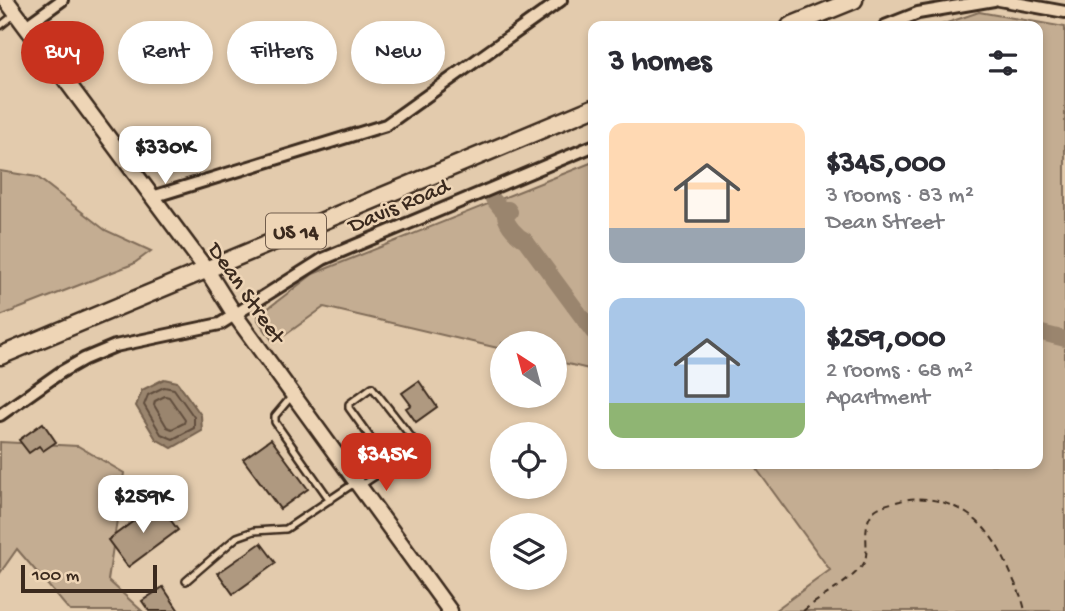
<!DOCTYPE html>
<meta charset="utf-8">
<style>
:root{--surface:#fff;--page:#f7f7f7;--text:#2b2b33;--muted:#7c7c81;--accent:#c8321e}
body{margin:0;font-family:"Gochi Hand",sans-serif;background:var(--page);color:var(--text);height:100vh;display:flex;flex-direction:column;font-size:26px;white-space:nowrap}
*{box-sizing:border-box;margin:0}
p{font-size:23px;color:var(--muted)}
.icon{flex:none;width:38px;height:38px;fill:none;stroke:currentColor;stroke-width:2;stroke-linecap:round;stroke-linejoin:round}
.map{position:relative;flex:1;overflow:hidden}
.details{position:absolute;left:588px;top:21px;width:455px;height:448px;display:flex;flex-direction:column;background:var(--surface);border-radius:14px;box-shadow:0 4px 10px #0003}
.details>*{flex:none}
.guide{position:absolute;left:21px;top:21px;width:462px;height:63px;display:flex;gap:14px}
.needle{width:46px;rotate:324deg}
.fabs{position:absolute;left:490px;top:331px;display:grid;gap:14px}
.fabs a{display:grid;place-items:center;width:77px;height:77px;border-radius:50%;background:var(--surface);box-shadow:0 4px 10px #0003;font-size:35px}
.scale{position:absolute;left:21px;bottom:18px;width:136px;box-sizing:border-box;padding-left:7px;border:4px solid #3b2a1e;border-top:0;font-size:19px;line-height:24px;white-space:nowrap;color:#3b2a1e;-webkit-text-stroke:5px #eed5b6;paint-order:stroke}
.price{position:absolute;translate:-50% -60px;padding:0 16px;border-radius:14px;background:#fff;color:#222;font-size:23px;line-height:46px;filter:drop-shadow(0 2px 4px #0008)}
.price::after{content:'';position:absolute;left:50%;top:42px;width:21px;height:16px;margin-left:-10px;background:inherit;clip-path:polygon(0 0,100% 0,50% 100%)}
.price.current{background:var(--accent);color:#fff}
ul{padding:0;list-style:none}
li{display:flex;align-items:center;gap:21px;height:175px;padding:0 21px}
li span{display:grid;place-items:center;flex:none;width:196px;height:140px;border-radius:14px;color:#555}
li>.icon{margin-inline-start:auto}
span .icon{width:84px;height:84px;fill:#fffc;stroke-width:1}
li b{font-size:30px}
h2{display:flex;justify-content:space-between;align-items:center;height:84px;padding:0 21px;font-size:30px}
.tag{padding:0 24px;border-radius:32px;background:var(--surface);box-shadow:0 4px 10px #0003;font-size:24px;line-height:63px}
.tag.current{background:var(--accent);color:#fff}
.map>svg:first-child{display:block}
.green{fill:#c4ad92;stroke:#806c58;stroke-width:2}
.water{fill:#9a856e;stroke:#74614e;stroke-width:2}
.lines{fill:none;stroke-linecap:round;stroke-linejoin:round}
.shore{stroke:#614e3e;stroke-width:2}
.river{stroke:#9a856e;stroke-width:16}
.building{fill:#af9980;stroke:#3b2a1e;stroke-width:2}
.lane-casing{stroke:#3b2a1e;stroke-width:10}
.street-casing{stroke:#3b2a1e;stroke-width:16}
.secondary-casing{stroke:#3b2a1e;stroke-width:19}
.primary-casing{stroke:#3b2a1e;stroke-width:21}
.path{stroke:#3b2a1e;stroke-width:2;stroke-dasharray:7 5;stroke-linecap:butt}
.lane{stroke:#eed5b6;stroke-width:5}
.street{stroke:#eed5b6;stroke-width:10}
.secondary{stroke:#eed5b6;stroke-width:14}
.primary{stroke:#eed5b6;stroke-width:16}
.labels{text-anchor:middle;stroke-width:5;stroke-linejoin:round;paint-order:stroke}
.shield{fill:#eed5b6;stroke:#715d4c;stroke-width:2}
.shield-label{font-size:21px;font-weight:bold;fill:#3b2a1e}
.street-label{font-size:23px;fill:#3b2a1e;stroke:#eed5b6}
</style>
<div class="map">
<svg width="1065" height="611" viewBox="0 0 1065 611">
<rect width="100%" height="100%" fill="#e3cbad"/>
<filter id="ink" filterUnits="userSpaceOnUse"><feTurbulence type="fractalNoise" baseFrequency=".0143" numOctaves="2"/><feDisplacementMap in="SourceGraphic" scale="14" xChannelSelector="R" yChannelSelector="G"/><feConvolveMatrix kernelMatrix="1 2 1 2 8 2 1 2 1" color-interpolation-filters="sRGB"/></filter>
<g filter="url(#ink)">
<path class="green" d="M 979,12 L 1065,27 L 1065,611 L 774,611 L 830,570 L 753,464 L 1038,464 L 1038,26 L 938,26 Z
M 593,162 L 593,370 L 555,361 L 555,343 L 502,343 L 502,349 L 324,307 L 274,343 L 258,320 L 258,316 L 313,274 Z
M 0,171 L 37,177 L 105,230 L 151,251 L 133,264 L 0,316 Z
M 0,442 L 78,446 L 124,473 L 108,580 L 142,611 L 70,611 L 17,549 L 0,573 Z"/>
<path class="water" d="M 164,379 L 177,382 L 201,415 L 202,431 L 172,448 L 156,439 L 136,406 L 142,390 Z"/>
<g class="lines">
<path class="shore" d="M 164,387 L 174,389 L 194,417 L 194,428 L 173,439 L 161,434 L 144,405 L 148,395 Z
M 165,396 L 169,397 L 185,420 L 184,423 L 172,429 L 167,427 L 154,405 L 155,401 Z"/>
<path class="river" d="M 493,199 L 501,209 L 508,209 L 510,212 L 505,216 C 507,225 517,236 525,240 L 593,332
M 1038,332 L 1065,339"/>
</g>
<path class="building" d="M 419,381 L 437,407 L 416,422 L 406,408 L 411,405 L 402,393 Z
M 43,423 L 56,442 L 43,451 L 39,446 L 29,453 L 19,440 Z
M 271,439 L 308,489 L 280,509 L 243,459 Z
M 158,503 L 178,530 L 128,567 L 108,540 Z
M 261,543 L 276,563 L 233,594 L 218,573 Z
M 163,587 L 179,611 L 149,611 L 142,601 Z"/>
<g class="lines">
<g class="lane-casing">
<path id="lane" d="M 0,26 L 14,15
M 291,397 L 275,416 L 275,422 L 330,500
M 362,485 C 378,473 403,462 413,445 L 412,438 L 372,387 L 349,404 L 349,408 L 390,465
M 186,581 L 237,537 L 254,531 L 286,529 L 356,482"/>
</g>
<g class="street-casing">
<path id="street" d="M 999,0 L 1065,12
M 26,26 L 62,0
M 885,26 L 918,13 L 994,0
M 152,197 L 386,125 L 561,0
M 0,415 L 61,372 L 84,359 L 115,346 L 220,324 L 323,259 L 593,146"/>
</g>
<g class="secondary-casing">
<path id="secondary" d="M 6,0 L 206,269 L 235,315 L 450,611"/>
</g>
<g class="primary-casing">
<path id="primary" d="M 790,26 L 854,0
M 0,356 L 593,108"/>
</g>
<path class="path" d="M 803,611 C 822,596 847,584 862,566 C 873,552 858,526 875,510 C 881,505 892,503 900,501 C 914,497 927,498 942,502 C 983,515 998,543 1014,581 C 1019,592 1023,600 1025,611"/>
<use href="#lane" class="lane"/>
<use href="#street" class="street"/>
<use href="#secondary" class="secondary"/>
<use href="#primary" class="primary"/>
</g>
</g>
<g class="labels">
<rect class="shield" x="266" y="213.5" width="60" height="35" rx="5"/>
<g class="shield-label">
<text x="296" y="238">US 14</text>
</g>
<g class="street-label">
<text transform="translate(398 204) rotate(-23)" y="8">Davis Road</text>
<text transform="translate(248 292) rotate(55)" y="8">Dean Street</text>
</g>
</g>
</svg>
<div class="fabs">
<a><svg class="needle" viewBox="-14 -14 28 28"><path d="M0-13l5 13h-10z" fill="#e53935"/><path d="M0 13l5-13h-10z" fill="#7c7c81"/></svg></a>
<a><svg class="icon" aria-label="locate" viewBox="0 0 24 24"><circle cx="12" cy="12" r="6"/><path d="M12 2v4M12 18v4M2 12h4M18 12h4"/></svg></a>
<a><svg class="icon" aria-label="layers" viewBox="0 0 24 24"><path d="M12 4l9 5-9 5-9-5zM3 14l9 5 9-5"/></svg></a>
</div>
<div class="scale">100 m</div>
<b class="price" style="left:165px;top:186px">$330K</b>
<b class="price current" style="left:386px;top:493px">$345K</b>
<b class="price" style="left:143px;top:535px">$259K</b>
<div class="guide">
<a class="tag current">Buy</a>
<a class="tag">Rent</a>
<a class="tag">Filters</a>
<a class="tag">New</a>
</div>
<section class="details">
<h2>3 homes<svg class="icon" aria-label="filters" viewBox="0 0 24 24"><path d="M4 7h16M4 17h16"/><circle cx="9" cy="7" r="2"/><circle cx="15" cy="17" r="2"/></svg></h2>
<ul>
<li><span style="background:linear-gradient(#ffd9b3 75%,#9aa5b1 0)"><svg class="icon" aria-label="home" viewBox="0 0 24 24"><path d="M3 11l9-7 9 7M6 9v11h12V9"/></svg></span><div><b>$345,000</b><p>3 rooms · 83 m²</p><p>Dean Street</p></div></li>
<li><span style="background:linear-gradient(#a9c7e8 75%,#8fb573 0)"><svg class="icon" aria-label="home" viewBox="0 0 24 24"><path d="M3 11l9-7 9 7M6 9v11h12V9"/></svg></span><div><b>$259,000</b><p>2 rooms · 68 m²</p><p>Apartment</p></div></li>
</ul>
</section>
</div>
